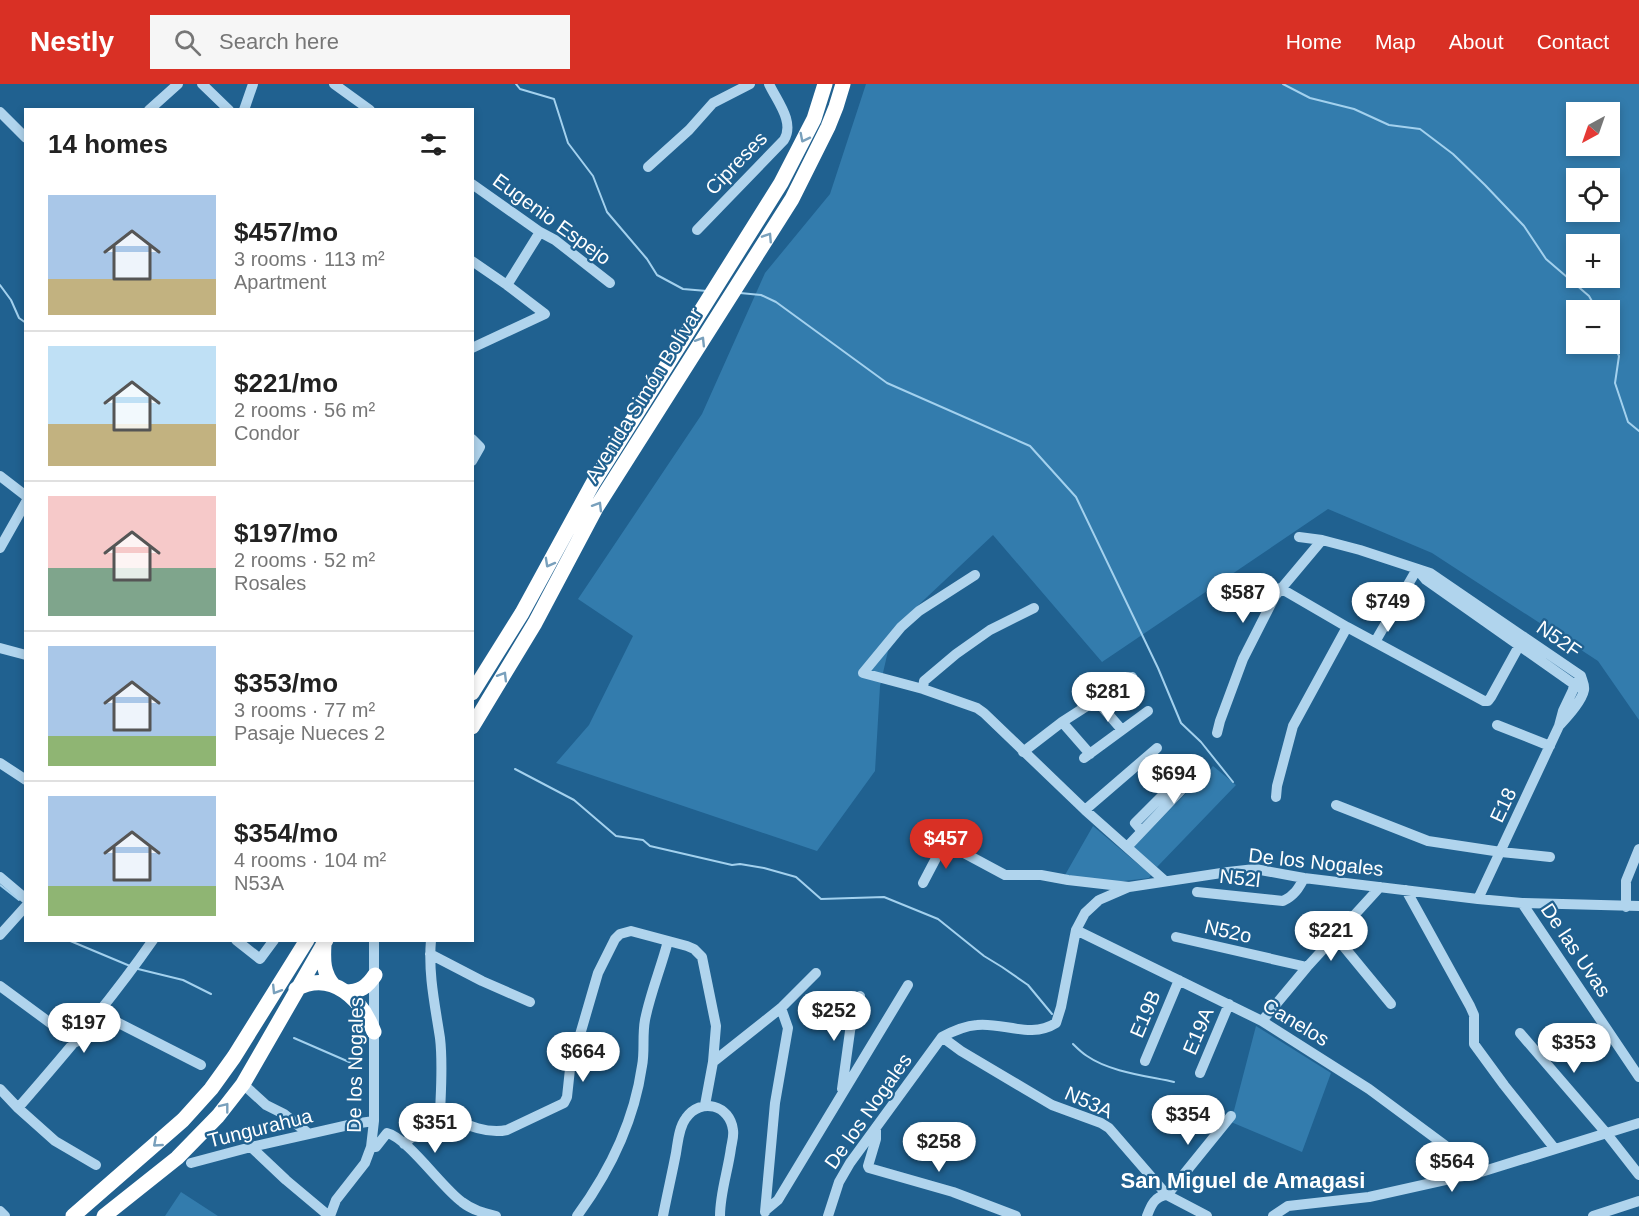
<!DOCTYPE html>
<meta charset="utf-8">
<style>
:root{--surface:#fff;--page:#f6f6f6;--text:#222;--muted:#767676;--line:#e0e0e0;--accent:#d93025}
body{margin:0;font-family:Arial,sans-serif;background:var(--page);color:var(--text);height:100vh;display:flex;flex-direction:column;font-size:22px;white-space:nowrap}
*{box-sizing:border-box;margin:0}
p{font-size:20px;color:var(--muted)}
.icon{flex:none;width:33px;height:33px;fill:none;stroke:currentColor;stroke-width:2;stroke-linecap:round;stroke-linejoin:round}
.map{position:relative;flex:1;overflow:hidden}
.sheet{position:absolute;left:24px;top:24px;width:450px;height:834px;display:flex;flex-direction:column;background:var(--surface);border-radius:0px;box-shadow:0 3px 9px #0003}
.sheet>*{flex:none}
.needle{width:39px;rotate:220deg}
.controls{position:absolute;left:1566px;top:18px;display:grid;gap:12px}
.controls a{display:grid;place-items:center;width:54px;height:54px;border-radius:0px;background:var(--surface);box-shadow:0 3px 9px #0003;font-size:30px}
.price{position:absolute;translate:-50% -51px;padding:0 14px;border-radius:21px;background:#fff;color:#222;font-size:20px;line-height:39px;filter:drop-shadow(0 2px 3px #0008)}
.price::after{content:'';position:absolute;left:50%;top:36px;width:18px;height:14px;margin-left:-9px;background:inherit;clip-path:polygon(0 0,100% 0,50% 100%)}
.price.current{background:var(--accent);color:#fff}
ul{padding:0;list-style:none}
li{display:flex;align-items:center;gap:18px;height:150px;padding:0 24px}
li+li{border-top:2px solid var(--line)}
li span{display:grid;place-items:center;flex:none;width:168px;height:120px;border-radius:0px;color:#555}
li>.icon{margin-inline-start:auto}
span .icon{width:72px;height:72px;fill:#fffc;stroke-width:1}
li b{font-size:26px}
h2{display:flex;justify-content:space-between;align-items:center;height:72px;padding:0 24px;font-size:26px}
header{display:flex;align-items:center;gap:36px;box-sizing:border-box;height:84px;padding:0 30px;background:var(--accent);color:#fff}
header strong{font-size:28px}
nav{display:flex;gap:33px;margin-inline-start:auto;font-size:21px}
.search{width:420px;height:54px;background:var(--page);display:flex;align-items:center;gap:15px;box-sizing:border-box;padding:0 21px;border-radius:0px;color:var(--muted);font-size:22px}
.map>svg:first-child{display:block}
.green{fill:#337cad;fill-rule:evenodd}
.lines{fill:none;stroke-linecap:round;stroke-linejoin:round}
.stream{stroke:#a3d1ee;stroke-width:2}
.minor{stroke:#b0d4ed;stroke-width:10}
.highway{stroke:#fff;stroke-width:15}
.oneway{stroke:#79a0bc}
.labels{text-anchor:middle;stroke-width:4.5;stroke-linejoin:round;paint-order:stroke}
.street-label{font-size:20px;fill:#fff;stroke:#206190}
.quarter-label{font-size:22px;font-weight:bold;fill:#fff;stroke:#206190}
</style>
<header>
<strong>Nestly</strong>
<div class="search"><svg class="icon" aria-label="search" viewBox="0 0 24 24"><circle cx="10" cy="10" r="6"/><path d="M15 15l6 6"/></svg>Search here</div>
<nav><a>Home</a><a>Map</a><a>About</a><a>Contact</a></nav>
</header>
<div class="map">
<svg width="1639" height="1132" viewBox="0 0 1639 1132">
<rect width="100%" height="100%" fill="#206190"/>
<path class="green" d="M 866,0 L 1639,0 L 1639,636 L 1598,577 L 1432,469 L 1328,425 L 1102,578 L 993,451 L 893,545 L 880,602 L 875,687 L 817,767 L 556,679 L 589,641 L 633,552 L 578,515 L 702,330 L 765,189 L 830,110 ZM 1576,28 L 1610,28 L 1610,62 L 1576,62 ZM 1576,94 L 1610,94 L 1610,128 L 1576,128 ZM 1576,160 L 1610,160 L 1610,194 L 1576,194 ZM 1576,226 L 1610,226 L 1610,260 L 1576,260 Z
M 1213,682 L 1236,701 L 1157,783 L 1133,763 Z
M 1093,742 L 1151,791 L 1149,794 L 1124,797 L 1099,797 L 1065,791 Z
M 1256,942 L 1331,989 L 1302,1068 L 1231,1038 Z
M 181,1108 L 218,1132 L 165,1132 Z"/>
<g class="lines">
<path class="stream" d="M 516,0 L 520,5 L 554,15 L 568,59 L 593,92 L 607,128 L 647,175 L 657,191 L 683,205 L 707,207
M 1283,0 L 1310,14 L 1354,25 L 1389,41 L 1420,45 L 1453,70 L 1485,101 L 1524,142 L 1546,175 L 1589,212 L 1597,226
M 0,201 L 11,216 L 19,234 L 26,239
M 740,209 L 761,211 L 776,218 L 887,299 L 1030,362 L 1076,413 L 1158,584 L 1181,639 L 1201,658 L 1233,698
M 1610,253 L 1619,272 L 1615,299 L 1628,338 L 1639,347
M 515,685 L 574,716 L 616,752 L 643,756 L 650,762 L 732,781 L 740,780 L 764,784 L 796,793 L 821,815 L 884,813 L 938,835 L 984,872 L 1002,883 L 1028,901 L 1052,930
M 0,801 L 19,816
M 68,856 L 130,882
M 138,885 L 183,896 L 211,910
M 294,954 L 363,984
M 1073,960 C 1077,964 1082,969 1087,972 C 1110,988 1147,992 1174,998"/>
<path class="minor" d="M 202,0 L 229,26
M 334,0 L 370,26
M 149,26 L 178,0
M 244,26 L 253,0
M 0,28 L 26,54
M 648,83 L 689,46 L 713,19 L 750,0
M 472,100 L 540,148 L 555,156 L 610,199
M 697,146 L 784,56 C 795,38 777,17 769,0
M 472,177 L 507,201 L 545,230 L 472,264
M 507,201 L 540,148
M 472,355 L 480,363 L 472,377
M 0,392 L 26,412
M 1299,453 L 1322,456 L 1360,466 L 1430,489 L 1581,592 C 1582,596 1585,601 1584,606 C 1582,617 1567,633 1559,642
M 0,464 L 26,418
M 1417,485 L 1426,496 L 1578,603
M 975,491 L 919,527 L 901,543 L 863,589 L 923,605 L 977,624 L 984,629 L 1085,726 L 1165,797
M 1280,504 L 1347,543 L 1484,617 L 1488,617 L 1491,613 L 1524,553
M 1375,558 L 1417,485
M 0,564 L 26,571
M 923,605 L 924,597 L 956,570 L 990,546 L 1034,524
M 1096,616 L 1122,646
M 1062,638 L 1090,670
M 1497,641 L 1550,662
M 1217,649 L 1220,637 L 1243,575 L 1275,512 L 1322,456
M 1023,668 L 1062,638 L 1132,593
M 1084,674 L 1148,627
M 0,679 L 26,696
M 1276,713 L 1277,702 L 1293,642 L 1347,543
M 1336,721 L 1428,757 L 1501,768 L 1550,773
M 1085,726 L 1157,664
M 1141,746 L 1135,739 L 1185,689
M 938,755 L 1005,791 L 1041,791 L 1068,796 L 1129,803
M 1127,763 L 1186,701
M 0,793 L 26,815
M 923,799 L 944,759
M 1406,806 L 1470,922 L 1474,931 L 1474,960 L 1504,1001 L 1555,1065
M 1197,808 L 1283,817 C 1294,812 1299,804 1304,794
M 1478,815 L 1559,642 L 1563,627 L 1573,606 L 1574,599
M 1522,819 L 1639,993
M 1626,823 L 1626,797 L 1639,765
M 1076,846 L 1262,937 L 1369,1005 L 1481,1088
M 0,851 L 26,822
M 1335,852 L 1391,920
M 1176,853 L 1307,883
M 236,856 L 260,875 L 274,856
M 430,870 L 482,897 L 530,918
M 0,902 L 76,958
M 99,929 L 201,981
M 1262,937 L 1307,883 L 1380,803
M 1520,949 L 1607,1050 L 1639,1091
M 942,953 L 961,967 L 1052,1021 L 1101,1039 L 1109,1044 L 1167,1111 L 1207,1132
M 1145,977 L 1179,896
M 713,978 L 781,924 L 816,889
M 1200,989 L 1229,920
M 243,1000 L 266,1021 L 284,1030 L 309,1050
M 0,1005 L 18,1024 L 55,1057 L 96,1081
M 842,1005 L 851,940 L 860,912
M 18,1024 C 65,970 112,915 153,856
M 440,1029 C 461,1038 484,1051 507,1046 L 564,1019 L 567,1013 L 570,985 L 598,889 L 615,855 L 620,850 L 631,847 L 687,862 L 694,865 L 702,873 L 716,942 L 713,978 L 705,1021
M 876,1044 L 876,1055 L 868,1082 L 869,1084 L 953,1108 L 1016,1132
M 404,1060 L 440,1029 C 441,1004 443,979 440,954 C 435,921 428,890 431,856
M 251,1063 L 286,1096 L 329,1132
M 371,1063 L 376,1063 L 387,1049 C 408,1054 442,1104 462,1118 C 472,1126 484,1129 496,1132
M 191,1079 L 251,1063 L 353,1040 L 374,1037
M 1167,1111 L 1231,1032
M 766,1126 L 778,1116 L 908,901
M 0,1127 L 5,1132
M 765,1128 L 775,1019 L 788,944 L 781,924
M 330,1132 L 336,1116 L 365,1079 L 371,1063 L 374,1037 L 374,856
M 577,1132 C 610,1087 634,1038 642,982 C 645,967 642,952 645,936 C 650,910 661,884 668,857
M 663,1132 C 667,1111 672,1090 676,1069 C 678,1057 679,1043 686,1034 C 701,1013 730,1021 733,1046 C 734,1052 732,1058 731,1064 C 728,1087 720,1109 720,1132
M 828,1132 L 839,1098 L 850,1079 L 942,953 C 953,947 964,942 977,941 C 1003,938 1031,955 1056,939 L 1061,923 L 1076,846 L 1085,829 L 1099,816 L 1129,803 L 1228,788 L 1255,785 L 1304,794 L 1478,815 L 1522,819 L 1639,822
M 1147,1132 C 1151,1121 1155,1112 1167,1111
M 1273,1132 L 1288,1122 L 1369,1113 L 1481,1088 L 1639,1039
M 1593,1132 L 1639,1117"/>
<path class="highway" d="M 472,609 L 522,529 L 593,399 L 781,99 L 814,35 L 825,0
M 472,643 L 535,539 L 596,424 L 792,115 L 828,43 L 836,23 L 843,0
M 324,860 C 323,877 323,889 334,902
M 296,905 C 332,885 362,916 374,948
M 345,908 C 360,908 367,903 375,891
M 73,1132 L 183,1036 L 211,1005 L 234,973 L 307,856
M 104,1132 L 177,1074 L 218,1032 L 243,1000 L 326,856"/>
</g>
<defs><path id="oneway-chevron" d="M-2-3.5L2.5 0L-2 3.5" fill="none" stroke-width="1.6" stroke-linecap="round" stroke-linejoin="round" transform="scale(1.5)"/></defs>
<g class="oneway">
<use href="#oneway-chevron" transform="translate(804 54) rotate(117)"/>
<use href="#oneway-chevron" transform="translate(768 153) rotate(-57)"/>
<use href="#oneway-chevron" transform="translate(701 257) rotate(-58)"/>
<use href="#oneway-chevron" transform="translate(598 422) rotate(-59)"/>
<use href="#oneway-chevron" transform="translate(549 479) rotate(119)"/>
<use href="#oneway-chevron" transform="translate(503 592) rotate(-59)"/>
<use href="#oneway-chevron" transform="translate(276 906) rotate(122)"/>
<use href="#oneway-chevron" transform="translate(225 1023) rotate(-52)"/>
<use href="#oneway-chevron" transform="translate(157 1059) rotate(139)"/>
</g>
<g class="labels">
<g class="street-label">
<text transform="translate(736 79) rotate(-46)" y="7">Cipreses</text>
<text transform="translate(552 135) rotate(36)" y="7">Eugenio Espejo</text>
<text transform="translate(643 311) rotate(-58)" y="7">Avenida Simón Bolívar</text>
<text transform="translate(1559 555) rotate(35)" y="7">N52F</text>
<text transform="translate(1503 721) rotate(-65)" y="7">E18</text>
<text transform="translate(1316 778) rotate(6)" y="7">De los Nogales</text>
<text transform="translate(1240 794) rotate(6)" y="7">N52l</text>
<text transform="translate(1228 847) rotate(13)" y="7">N52o</text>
<text transform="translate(1576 866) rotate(56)" y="7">De las Uvas</text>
<text transform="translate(1145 930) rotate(-67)" y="7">E19B</text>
<text transform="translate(1296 938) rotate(31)" y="7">Canelos</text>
<text transform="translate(1198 947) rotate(-67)" y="7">E19A</text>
<text transform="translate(355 981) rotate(-89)" y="7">De los Nogales</text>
<text transform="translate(1089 1018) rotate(24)" y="7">N53A</text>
<text transform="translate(868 1027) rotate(-55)" y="7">De los Nogales</text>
<text transform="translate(260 1044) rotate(-14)" y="7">Tungurahua</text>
</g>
<g class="quarter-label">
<text x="1243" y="1104">San Miguel de Amagasi</text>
</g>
</g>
</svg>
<div class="controls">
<a><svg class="needle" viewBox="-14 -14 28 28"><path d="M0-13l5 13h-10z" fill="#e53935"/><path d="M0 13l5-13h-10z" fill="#767676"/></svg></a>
<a><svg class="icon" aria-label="locate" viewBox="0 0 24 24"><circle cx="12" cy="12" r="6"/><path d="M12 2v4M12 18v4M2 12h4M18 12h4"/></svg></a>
<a>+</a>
<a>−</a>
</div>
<b class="price" style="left:1243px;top:540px">$587</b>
<b class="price" style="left:1388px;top:549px">$749</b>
<b class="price" style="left:1108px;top:639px">$281</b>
<b class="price" style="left:1174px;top:721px">$694</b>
<b class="price current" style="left:946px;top:786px">$457</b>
<b class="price" style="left:1331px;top:878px">$221</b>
<b class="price" style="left:834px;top:958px">$252</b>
<b class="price" style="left:84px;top:970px">$197</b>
<b class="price" style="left:1574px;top:990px">$353</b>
<b class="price" style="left:583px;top:999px">$664</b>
<b class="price" style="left:1188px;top:1062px">$354</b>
<b class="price" style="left:435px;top:1070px">$351</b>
<b class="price" style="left:939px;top:1089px">$258</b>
<b class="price" style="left:1452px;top:1109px">$564</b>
<section class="sheet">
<h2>14 homes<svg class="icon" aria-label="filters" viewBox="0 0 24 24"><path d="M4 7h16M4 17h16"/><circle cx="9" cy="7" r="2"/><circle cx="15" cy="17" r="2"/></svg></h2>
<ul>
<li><span style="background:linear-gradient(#a9c7e8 70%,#c2b280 0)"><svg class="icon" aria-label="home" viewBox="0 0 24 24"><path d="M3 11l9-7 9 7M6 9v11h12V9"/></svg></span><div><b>$457/mo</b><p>3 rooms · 113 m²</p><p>Apartment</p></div></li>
<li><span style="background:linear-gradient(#bfe0f5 65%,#c2b280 0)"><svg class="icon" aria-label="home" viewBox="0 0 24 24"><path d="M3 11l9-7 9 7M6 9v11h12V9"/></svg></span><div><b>$221/mo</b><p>2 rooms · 56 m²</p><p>Condor</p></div></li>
<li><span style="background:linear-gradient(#f6c9c9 60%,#7fa58c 0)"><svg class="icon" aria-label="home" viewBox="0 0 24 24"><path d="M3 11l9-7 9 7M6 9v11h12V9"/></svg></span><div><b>$197/mo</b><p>2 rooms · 52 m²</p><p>Rosales</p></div></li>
<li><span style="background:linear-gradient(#a9c7e8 75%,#8fb573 0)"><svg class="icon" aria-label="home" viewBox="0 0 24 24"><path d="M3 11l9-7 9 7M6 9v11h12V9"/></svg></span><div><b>$353/mo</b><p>3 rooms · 77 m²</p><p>Pasaje Nueces 2</p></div></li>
<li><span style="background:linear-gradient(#a9c7e8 75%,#8fb573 0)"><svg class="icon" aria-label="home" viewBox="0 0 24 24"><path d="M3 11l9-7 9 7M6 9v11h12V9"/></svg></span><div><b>$354/mo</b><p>4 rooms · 104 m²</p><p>N53A</p></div></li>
</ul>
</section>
</div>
